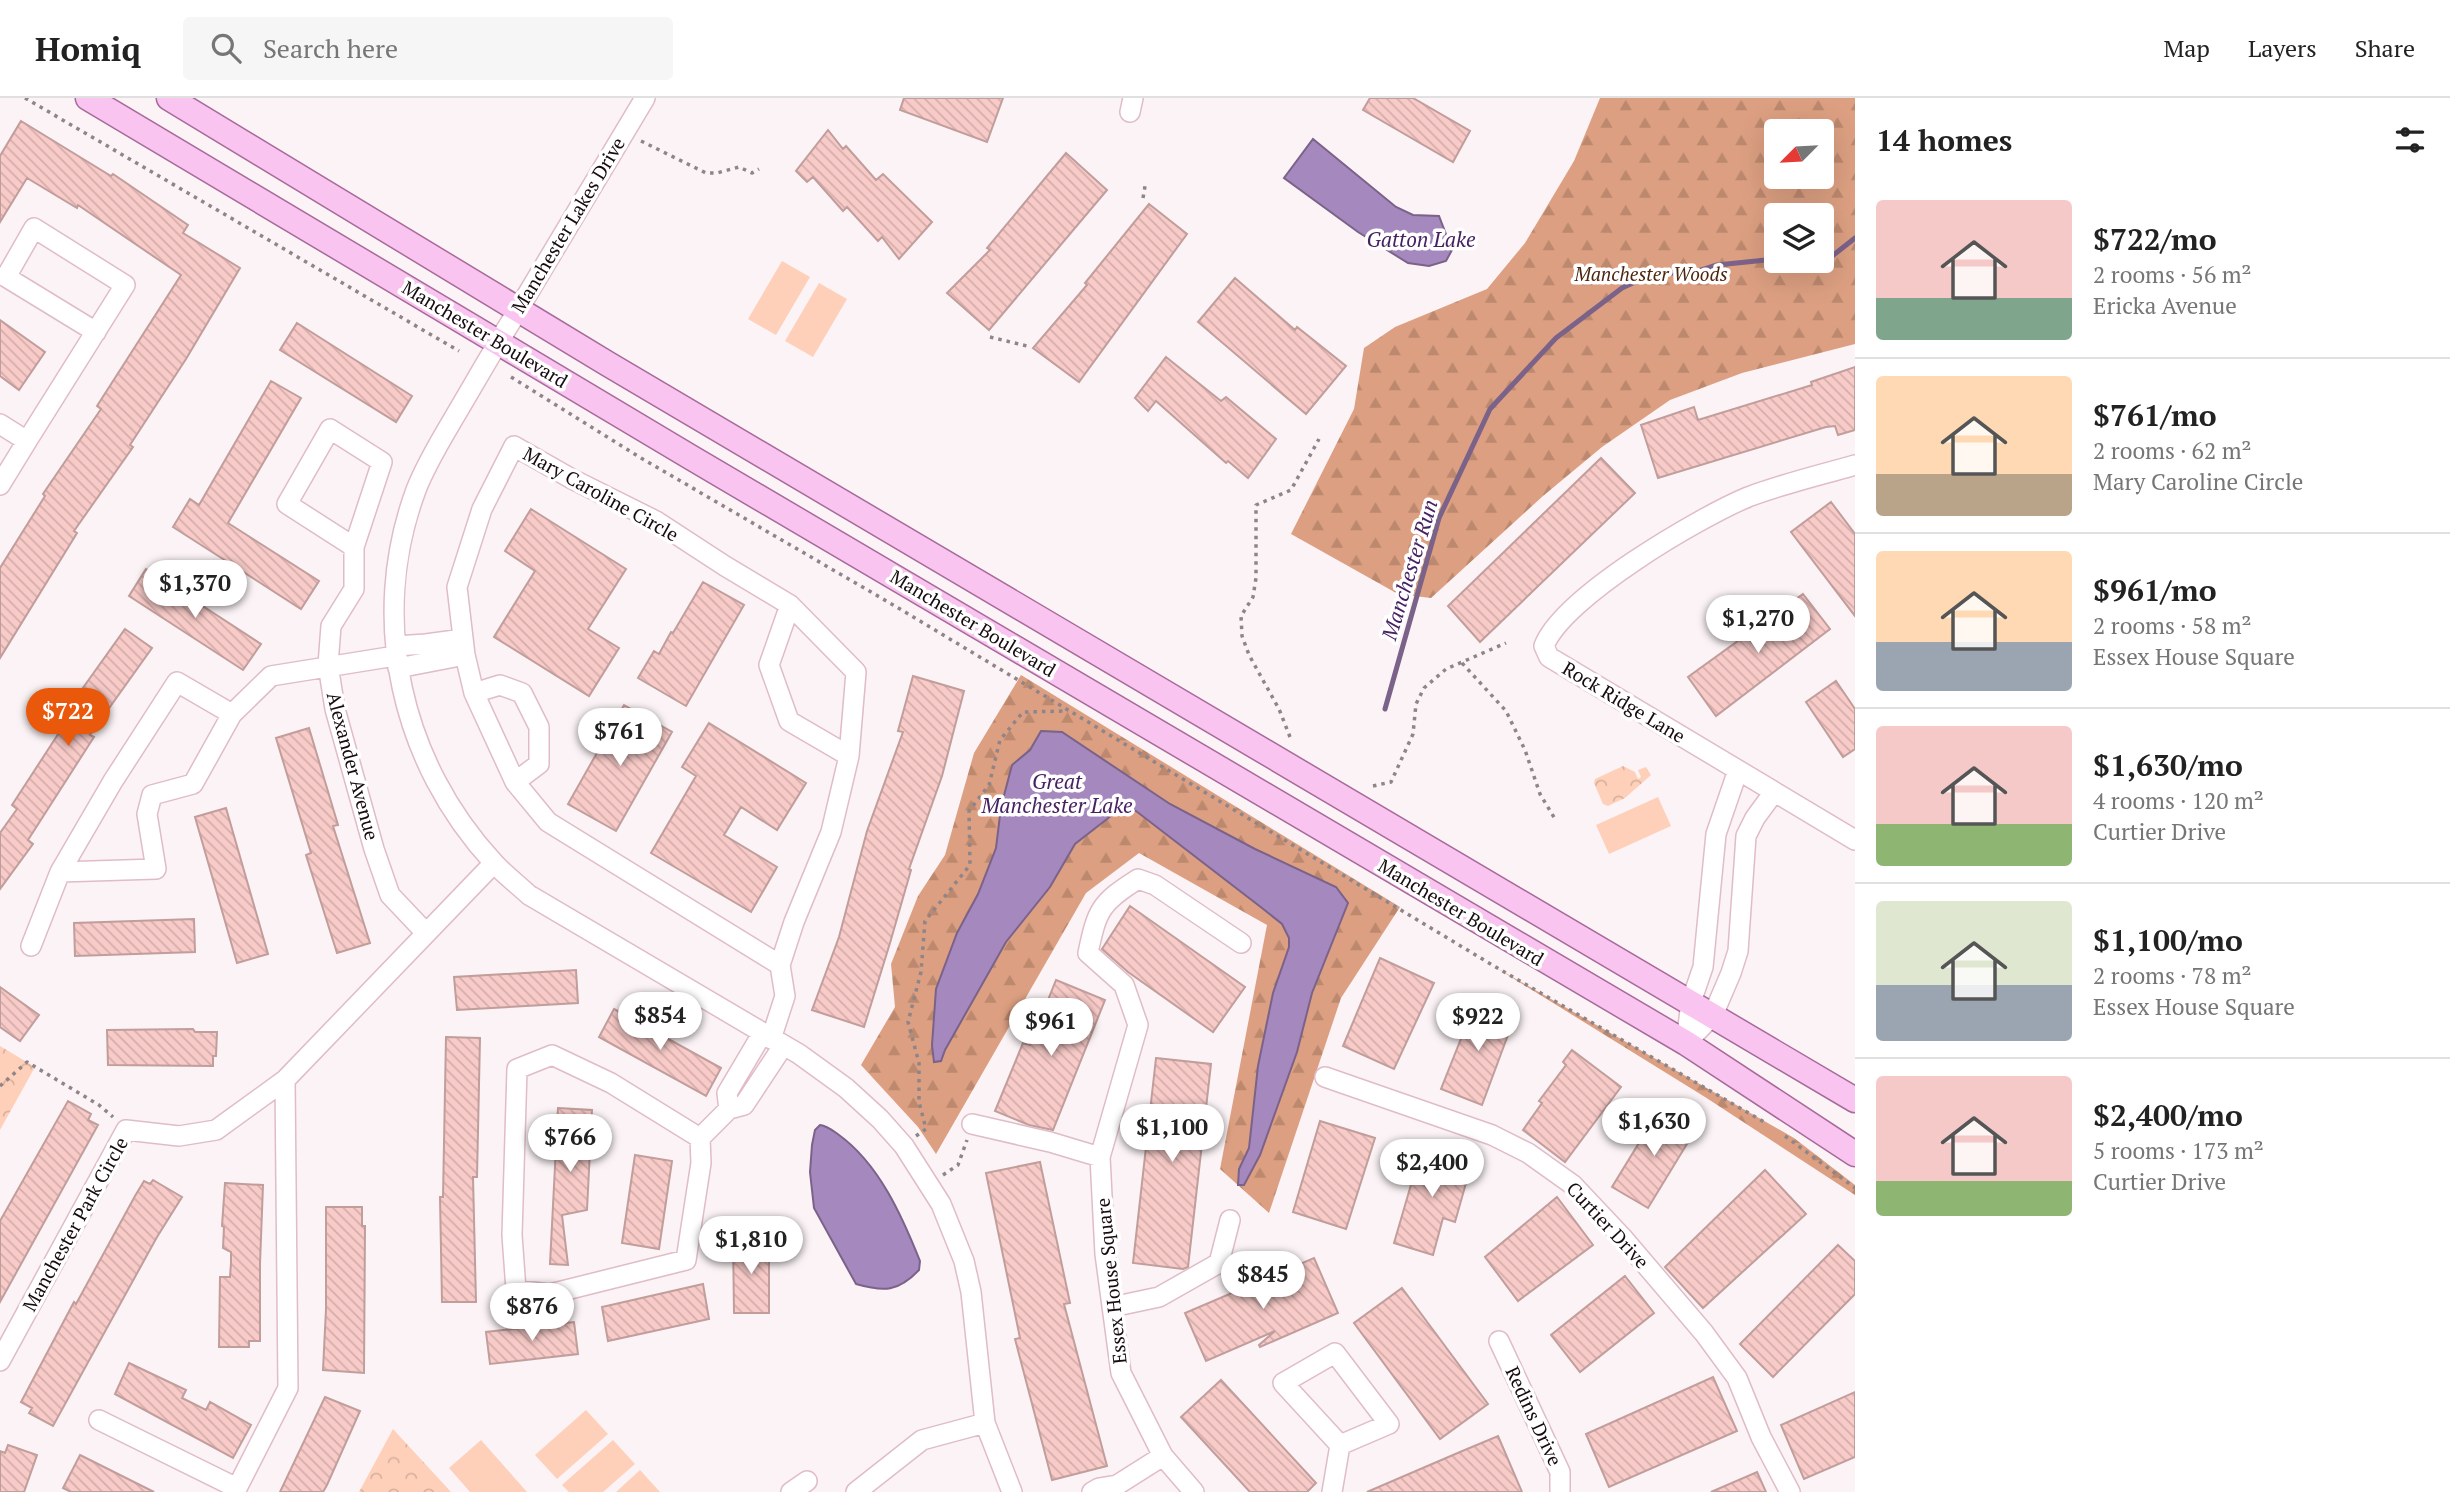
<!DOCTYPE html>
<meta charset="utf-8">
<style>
:root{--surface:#fff;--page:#f6f6f6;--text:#222;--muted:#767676;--line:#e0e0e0;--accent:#ea580c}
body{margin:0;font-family:"PT Serif",serif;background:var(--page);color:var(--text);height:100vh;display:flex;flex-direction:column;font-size:26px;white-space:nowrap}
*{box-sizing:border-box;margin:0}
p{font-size:23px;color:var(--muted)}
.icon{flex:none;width:38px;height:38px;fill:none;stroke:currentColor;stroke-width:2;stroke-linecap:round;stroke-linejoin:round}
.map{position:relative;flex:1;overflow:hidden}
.details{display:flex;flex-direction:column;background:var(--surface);width:595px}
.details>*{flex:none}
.needle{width:46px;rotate:246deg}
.tools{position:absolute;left:1764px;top:21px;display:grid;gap:14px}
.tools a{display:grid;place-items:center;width:70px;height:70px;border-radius:7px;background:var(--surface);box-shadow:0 7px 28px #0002;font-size:35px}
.price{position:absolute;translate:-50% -60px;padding:0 16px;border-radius:24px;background:#fff;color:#222;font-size:23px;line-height:46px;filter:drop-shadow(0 2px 4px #0008)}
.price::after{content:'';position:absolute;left:50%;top:42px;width:21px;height:16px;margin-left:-10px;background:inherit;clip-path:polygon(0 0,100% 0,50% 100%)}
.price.current{background:var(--accent);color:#fff}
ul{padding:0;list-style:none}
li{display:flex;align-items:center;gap:21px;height:175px;padding:0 21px}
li+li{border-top:2px solid var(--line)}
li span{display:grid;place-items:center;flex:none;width:196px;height:140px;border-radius:7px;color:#555}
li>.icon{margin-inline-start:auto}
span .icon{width:84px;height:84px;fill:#fffc;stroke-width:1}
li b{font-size:30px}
h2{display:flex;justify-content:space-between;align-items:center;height:84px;padding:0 21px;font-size:30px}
header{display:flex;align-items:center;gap:42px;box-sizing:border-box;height:98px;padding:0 35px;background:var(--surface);border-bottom:2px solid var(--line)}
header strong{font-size:33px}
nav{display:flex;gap:38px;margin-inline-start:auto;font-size:24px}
.search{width:490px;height:63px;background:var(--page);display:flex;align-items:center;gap:18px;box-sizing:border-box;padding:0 24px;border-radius:7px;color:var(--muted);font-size:26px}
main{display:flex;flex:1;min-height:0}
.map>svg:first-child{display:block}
.forest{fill:url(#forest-firs);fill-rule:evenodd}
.park{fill:url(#park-crowns)}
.garden{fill:#ffd0b9}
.water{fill:#a588be;stroke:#7a6289;stroke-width:2}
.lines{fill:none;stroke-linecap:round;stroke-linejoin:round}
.stream{stroke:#7a6289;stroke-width:5}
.building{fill:url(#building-back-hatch);stroke:#c19d9b;stroke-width:2}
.minor-casing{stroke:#e0bcc7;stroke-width:22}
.major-casing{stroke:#a76a9a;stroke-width:27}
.path{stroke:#8f8588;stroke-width:3.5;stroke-dasharray:3.5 5;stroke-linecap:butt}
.minor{stroke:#fff;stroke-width:19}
.major{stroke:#f9c4ef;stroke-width:24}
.labels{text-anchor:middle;stroke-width:7;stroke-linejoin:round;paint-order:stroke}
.street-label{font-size:19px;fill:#160b0e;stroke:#fff}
.park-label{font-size:19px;font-style:italic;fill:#4e2610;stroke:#fff}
.water-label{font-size:21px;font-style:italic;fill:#482162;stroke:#fff}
</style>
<header>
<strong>Homiq</strong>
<div class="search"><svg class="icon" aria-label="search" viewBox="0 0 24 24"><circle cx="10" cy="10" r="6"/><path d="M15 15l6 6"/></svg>Search here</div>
<nav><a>Map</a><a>Layers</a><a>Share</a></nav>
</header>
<main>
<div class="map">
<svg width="1855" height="1394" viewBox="0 0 1855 1394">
<defs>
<pattern id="forest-firs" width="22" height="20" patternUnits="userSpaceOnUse" patternTransform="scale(1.75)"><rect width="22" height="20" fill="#dc9f81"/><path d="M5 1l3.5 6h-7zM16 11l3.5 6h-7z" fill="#bc886e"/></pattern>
<pattern id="park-crowns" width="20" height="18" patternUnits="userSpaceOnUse" patternTransform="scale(1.75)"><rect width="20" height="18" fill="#ffd0b9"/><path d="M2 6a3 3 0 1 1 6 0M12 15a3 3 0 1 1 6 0" fill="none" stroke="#dab19e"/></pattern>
<pattern id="building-back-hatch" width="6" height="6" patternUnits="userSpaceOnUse" patternTransform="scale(1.75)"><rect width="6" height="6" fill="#f8cbc8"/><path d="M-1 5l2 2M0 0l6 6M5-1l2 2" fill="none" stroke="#d4adab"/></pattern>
</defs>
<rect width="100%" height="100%" fill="#fbf3f5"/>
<path class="forest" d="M 1600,0 L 1855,0 L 1855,246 L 1742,275 L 1670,302 L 1602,349 L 1543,398 L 1431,500 L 1398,496 L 1291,436 L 1354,311 L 1364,250 L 1395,229 L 1487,191 L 1525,145 L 1574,63 ZM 1776,33 L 1822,33 L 1822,79 L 1776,79 ZM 1776,117 L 1822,117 L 1822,163 L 1776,163 Z
M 1021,577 L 1400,809 L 1341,900 L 1269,1115 L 1220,1071 L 1267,827 L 1139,755 L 1086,795 L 936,1056 L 918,1029 L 861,967 L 895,909 L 891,866 L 918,798 L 945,757 L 974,655 Z
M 1495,869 L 1794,1040 L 1855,1087 L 1855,1097 L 1705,999 Z"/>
<path class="park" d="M 1623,668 L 1635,674 L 1638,681 L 1641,679 L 1638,672 L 1646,669 L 1651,677 L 1625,700 L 1608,708 L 1603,706 L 1594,685 L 1595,681 Z
M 0,948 L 35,969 L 0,1032 Z
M 393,1331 L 451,1394 L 359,1394 Z"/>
<path class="garden" d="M 782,163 L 810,179 L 776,237 L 748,221 Z
M 819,185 L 847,201 L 813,259 L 785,243 Z
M 1658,699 L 1671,728 L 1609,756 L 1596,727 Z
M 586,1312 L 608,1336 L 557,1381 L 535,1357 Z
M 481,1342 L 527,1394 L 470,1394 L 449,1370 Z
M 613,1342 L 635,1366 L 603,1394 L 569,1394 L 562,1387 Z
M 640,1372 L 660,1394 L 616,1394 Z"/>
<path class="water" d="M 1313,41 L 1396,109 L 1413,117 L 1439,118 L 1452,152 L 1446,163 L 1429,168 L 1408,165 L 1358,134 L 1284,80 Z
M 1041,633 L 1062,634 L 1170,706 L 1255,751 L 1336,789 L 1348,805 L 1312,895 L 1297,954 L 1260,1057 L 1244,1087 L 1238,1087 L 1239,1071 L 1249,1050 L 1258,968 L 1273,895 L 1289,849 L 1289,840 L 1282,826 L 1262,810 L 1136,713 L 1127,709 L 1116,714 L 1075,746 L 1050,789 L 1006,844 L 945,952 L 941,963 L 934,964 L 932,947 L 936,891 L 957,835 L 978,796 L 996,750 L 1001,709 L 1012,667 L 1030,652 Z
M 820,1027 C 828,1028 833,1033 839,1037 C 879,1066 902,1118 920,1163 L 919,1172 C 898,1194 884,1194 856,1186 L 814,1110 L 810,1074 L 812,1047 L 815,1032 Z"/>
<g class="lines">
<path class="stream" d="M 1822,159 L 1831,159 L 1855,140
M 1385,611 L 1439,420 L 1490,311 L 1556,240 L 1622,190 L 1657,174 L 1689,176 L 1717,167 L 1776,161"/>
</g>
<path class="building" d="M 904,0 L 1003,0 L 987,44 L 900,12 Z
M 1370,0 L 1413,0 L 1470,33 L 1453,64 L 1363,12 Z
M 21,23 L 111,78 L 113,76 L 188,127 L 183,135 L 240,170 L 186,261 L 130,347 L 133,349 L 74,433 L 77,435 L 0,560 L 0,470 L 45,398 L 43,396 L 101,311 L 97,308 L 181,177 L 78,107 L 77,110 L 27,80 L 0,124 L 0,58 Z
M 828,32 L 843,51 L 846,48 L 876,82 L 883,76 L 932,124 L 899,161 L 882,139 L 878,143 L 847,109 L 843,113 L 813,79 L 807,84 L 796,73 Z
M 1066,55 L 1107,92 L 989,232 L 947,195 L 990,152 L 987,150 Z
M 1149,106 L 1187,136 L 1079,284 L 1033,250 L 1087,187 L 1085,185 Z
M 1235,180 L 1295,232 L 1297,229 L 1346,268 L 1306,316 L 1198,224 Z
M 0,222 L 45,254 L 19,292 L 0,278 Z
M 297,225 L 412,298 L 396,324 L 280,252 Z
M 1166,259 L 1221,303 L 1226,299 L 1276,341 L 1248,380 L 1228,363 L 1226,365 L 1156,303 L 1148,313 L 1135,300 Z
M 1855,269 L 1855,332 L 1838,337 L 1835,328 L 1826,329 L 1658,380 L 1641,327 L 1694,309 L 1698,322 L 1812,287 L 1811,284 Z
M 271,283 L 301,300 L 228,425 L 319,483 L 301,511 L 173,429 L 190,401 L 199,407 Z
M 1601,360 L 1635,395 L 1480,544 L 1448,508 Z
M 1831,404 L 1855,436 L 1855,518 L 1791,434 Z
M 531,411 L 626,471 L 588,531 L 619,550 L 589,598 L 494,539 L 535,473 L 505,453 Z
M 146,471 L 261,546 L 243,572 L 129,498 Z
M 703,484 L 744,507 L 686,608 L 638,580 L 654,553 L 659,556 L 671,534 L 673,535 Z
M 1803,496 L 1830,531 L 1716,618 L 1688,579 Z
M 125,531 L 152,550 L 90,637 L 94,639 L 28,742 L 33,746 L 0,791 L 0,735 L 17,711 L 12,707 L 79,604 L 75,601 Z
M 913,578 L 964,593 L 942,678 L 909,771 L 911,772 L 890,845 L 864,929 L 812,912 L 839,839 L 867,733 L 903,634 L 898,633 Z
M 1836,583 L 1855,611 L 1855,651 L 1843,659 L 1806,604 Z
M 624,607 L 672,634 L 616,733 L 568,706 Z
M 709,625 L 806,685 L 777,732 L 741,709 L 724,737 L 777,769 L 751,814 L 651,755 L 696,678 L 682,669 Z
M 309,630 L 338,727 L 333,728 L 370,845 L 337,855 L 306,757 L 311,755 L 276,640 Z
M 226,710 L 268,856 L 237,865 L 195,719 Z
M 1130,808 L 1245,889 L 1213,934 L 1128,874 L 1102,851 Z
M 194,821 L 195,854 L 75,858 L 74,825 Z
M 1380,860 L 1434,885 L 1394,971 L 1343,948 Z
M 576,872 L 578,905 L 457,912 L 454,879 Z
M 1056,882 L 1105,902 L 1053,1032 L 1029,1027 L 995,1013 L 1023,945 L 1030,947 Z
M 0,889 L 39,917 L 20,943 L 0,929 Z
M 1476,903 L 1515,918 L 1482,1007 L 1441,991 Z
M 614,911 L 721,970 L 706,998 L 599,939 Z
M 193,931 L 195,934 L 217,934 L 216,958 L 213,958 L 213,968 L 108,967 L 107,932 Z
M 446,939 L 480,940 L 477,1079 L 473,1079 L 476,1204 L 442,1204 L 440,1099 L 443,1099 Z
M 1572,952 L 1621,989 L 1565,1064 L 1523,1032 L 1542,1005 L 1539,1003 L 1566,967 L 1563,964 Z
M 1156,960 L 1211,966 L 1188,1169 L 1183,1171 L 1133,1165 Z
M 68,1003 L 91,1016 L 88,1022 L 98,1027 L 0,1204 L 0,1123 Z
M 1661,1009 L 1696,1031 L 1648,1110 L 1612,1089 Z
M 558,1010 L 592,1012 L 587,1112 L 562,1117 L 568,1167 L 550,1166 Z
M 1320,1023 L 1375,1040 L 1346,1131 L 1293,1114 Z
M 1422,1049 L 1472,1064 L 1455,1124 L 1443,1120 L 1433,1157 L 1394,1145 Z
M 635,1057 L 672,1063 L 659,1151 L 622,1145 Z
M 1040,1064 L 1070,1205 L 1064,1206 L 1107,1368 L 1052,1382 L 1015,1241 L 1020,1240 L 986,1075 Z
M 1765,1072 L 1806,1116 L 1703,1210 L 1665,1169 Z
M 153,1082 L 182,1099 L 157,1139 L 53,1328 L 29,1315 L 32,1310 L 21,1304 L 74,1204 L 76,1206 L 135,1098 L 144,1083 L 150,1086 Z
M 225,1085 L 263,1087 L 260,1166 L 260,1243 L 249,1243 L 249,1249 L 219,1249 L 220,1179 L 230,1179 L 231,1165 L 231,1154 L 223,1150 L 224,1129 L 222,1128 Z
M 1557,1099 L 1593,1147 L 1518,1203 L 1485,1159 Z
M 326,1109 L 362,1109 L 362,1128 L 365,1128 L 364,1275 L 323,1272 L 326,1211 Z
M 733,1141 L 769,1141 L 769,1215 L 734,1215 Z
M 1838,1147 L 1855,1163 L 1855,1196 L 1773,1279 L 1740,1246 Z
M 1314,1160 L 1338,1215 L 1260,1249 L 1259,1247 L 1275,1233 L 1206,1263 L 1185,1215 Z
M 1625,1178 L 1654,1215 L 1580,1274 L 1551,1237 Z
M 703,1186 L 709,1221 L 608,1243 L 602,1209 Z
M 1402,1190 L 1488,1306 L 1440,1341 L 1354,1225 Z
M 574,1224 L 578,1256 L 490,1266 L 486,1234 Z
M 129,1265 L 186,1292 L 182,1300 L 206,1312 L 210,1304 L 251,1327 L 233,1360 L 115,1296 Z
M 1713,1279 L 1737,1333 L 1609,1389 L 1586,1336 Z
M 1221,1282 L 1316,1385 L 1307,1394 L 1250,1394 L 1181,1319 Z
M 1855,1294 L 1855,1359 L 1804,1381 L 1781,1327 Z
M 325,1299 L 360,1313 L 327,1387 L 323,1394 L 280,1394 Z
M 1498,1338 L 1522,1394 L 1367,1394 L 1460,1354 Z
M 8,1347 L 37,1357 L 24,1394 L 0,1394 L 0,1353 L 5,1355 Z
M 80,1357 L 154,1394 L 71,1394 L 63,1390 Z
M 1757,1374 L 1766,1394 L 1711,1394 Z"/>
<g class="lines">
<g class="minor-casing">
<path id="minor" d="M 645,0 C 601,74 556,148 512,222 C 492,254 474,286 455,318 C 441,342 426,366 416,392 C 368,521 401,665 494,765 C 504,776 517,786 529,797 L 799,956 L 846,990 L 880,1021 L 904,1048 L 941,1106 L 964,1163 L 971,1194 L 985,1325 L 1012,1394
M 1130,14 L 1133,0
M 0,326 L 27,343 L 0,387
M 27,343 L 125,187 L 34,130 L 6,179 L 96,234
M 1855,367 C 1820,377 1782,386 1748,399 C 1698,420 1563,499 1544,548 L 1549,559 L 1855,742
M 354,449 L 287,406 L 330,331 L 382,364 L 354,449 L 354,491 L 331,528 L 328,567 L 335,611 L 374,751 L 390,797 L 426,835
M 396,548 L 426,546 L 463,541
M 398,570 L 465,557
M 474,595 L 500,587 L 522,595 L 539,629 L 539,666 L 515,684 L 548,724 L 780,867 L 785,898 L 771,941
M 515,684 L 474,595 L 465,557 L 457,489 L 482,411 L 514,348 L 572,381 L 656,423 L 725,468 L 790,507 L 856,574 L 849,658
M 60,774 L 156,771 L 147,716 L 152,697 L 193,686 L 232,616 L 271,578 L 395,558
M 31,848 L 60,774 L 113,683 L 177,584 L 232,616
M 780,867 L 794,824 L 831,734 L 849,658 L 789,623 L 769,567 L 790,507
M 1686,945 L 1691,904 L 1703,869 L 1716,736 L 1738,672
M 1686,945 L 1713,917 L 1731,875 L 1738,853 L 1746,738 L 1755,720 L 1774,694
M 552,957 L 611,985 L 700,1040 L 701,1065 L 686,1162 L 550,1196 L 516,1192 L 512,1137 L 517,971 Z
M 1325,979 L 1492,1037 L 1528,1055 L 1573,1087 L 1622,1139 L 1704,1235 L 1737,1280 L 1761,1339 L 1790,1394
M 729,1011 L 727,995 L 762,936
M 972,1026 L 1050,1044 L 1100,1059
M 700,1040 L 729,1011 L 744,1007 L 783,948
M 1112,1209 L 1159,1199 L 1219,1165 L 1230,1122
M 1499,1243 L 1560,1374 L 1560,1394
M 0,1263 L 126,1032 L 179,1038 L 216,1032 L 285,982
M 99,1322 L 237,1390
M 235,1394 L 288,1290 L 285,982 L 494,765
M 791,1394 L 807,1383
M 856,1394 L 922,1342 L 985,1325
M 1092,1394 L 1099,1390 L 1117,1387 L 1163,1358
M 1194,1394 L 1163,1358 L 1121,1275 L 1105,1156 L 1100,1059 L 1138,927 L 1124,887 L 1088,855 C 1097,812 1100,805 1138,781 L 1155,787 L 1241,845
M 1332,1394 L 1340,1347 L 1283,1285 L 1335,1255 L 1389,1326 L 1340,1347"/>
</g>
<g class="major-casing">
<path id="major" d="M 88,0 L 692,360 L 1686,945 L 1855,1056
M 169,0 L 608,266 L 1855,1002"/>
</g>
<path class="path" d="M 25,0 L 459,253
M 641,43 L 706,75 L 717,75 L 739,69 L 752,75 L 759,71
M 1143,100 L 1145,88
M 990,239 L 1027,248
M 511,279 L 641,360 L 895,508 L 1499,871 L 1764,1024
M 1462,565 L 1506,613 L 1525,652 L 1540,696 L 1555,721
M 1290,639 L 1279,611 L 1249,557 L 1242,538 L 1241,518 L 1253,499 L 1256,480 L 1256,407 L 1291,392 L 1319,341
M 1373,688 L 1391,684 L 1413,636 L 1416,606 L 1424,590 L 1446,571 L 1506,545
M 0,988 L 27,964 L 99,1007 L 113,1019
M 916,1038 L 926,1031 L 919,1004 L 919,965 L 908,924 L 921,874 L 925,823 L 970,767 L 969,713 L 989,687 L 1000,642 L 1023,614 L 1068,613
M 1785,1038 L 1855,1090
M 943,1077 L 958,1067 L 967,1042"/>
<use href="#minor" class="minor"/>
<use href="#major" class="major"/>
</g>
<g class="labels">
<g class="street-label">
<text transform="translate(568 127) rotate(-59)" y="7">Manchester Lakes Drive</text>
<text transform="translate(485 236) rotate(31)" y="7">Manchester Boulevard</text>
<text transform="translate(601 396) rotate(29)" y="7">Mary Caroline Circle</text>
<text transform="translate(973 525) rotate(31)" y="7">Manchester Boulevard</text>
<text transform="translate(1624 604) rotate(31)" y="7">Rock Ridge Lane</text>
<text transform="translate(353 668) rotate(75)" y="7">Alexander Avenue</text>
<text transform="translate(1461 814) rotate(31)" y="7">Manchester Boulevard</text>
<text transform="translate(75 1126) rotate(-61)" y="7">Manchester Park Circle</text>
<text transform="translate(1608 1127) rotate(47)" y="7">Curtier Drive</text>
<text transform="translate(1111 1183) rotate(-96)" y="7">Essex House Square</text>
<text transform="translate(1534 1318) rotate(65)" y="7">Redins Drive</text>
</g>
<g class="park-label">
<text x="1651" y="183">Manchester Woods</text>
</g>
<g class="water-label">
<text x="1421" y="149">Gatton Lake</text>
<text transform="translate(1410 472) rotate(-73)" y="7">Manchester Run</text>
<text x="1057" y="691">Great<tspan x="1057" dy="24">Manchester Lake</tspan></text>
</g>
</g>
</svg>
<div class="tools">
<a><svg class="needle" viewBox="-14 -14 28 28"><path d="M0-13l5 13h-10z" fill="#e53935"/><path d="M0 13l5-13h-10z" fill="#767676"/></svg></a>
<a><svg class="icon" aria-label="layers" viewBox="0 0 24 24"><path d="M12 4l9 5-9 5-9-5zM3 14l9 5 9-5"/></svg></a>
</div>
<b class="price" style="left:195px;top:522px">$1,370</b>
<b class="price" style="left:1758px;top:557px">$1,270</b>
<b class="price current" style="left:68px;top:650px">$722</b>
<b class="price" style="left:620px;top:670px">$761</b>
<b class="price" style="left:660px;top:954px">$854</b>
<b class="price" style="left:1478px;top:955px">$922</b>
<b class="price" style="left:1051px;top:960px">$961</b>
<b class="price" style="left:1654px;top:1060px">$1,630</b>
<b class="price" style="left:1172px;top:1066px">$1,100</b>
<b class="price" style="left:570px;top:1076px">$766</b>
<b class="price" style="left:1432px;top:1101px">$2,400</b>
<b class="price" style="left:751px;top:1178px">$1,810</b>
<b class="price" style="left:1263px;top:1213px">$845</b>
<b class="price" style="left:532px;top:1245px">$876</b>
</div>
<section class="details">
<h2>14 homes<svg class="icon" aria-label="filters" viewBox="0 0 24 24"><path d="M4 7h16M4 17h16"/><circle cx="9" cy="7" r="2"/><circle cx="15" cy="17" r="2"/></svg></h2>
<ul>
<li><span style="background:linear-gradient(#f6c9c9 70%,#7fa58c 0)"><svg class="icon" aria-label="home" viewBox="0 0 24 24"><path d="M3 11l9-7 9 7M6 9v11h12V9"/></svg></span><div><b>$722/mo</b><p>2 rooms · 56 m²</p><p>Ericka Avenue</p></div></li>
<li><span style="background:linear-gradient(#ffd9b3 70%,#b9a48a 0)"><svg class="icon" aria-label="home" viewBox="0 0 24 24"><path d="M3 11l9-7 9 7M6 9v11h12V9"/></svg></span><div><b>$761/mo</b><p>2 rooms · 62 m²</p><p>Mary Caroline Circle</p></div></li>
<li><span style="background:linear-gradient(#ffd9b3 65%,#9aa5b1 0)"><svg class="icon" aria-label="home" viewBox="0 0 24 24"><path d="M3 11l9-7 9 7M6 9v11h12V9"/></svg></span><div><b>$961/mo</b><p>2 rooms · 58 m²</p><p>Essex House Square</p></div></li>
<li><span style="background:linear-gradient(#f6c9c9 70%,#8fb573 0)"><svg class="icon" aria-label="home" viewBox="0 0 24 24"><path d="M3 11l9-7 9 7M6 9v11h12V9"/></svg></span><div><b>$1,630/mo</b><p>4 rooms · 120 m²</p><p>Curtier Drive</p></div></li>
<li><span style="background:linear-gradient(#dfe7d0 60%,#9aa5b1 0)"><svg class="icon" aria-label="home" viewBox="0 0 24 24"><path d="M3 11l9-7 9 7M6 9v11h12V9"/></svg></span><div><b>$1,100/mo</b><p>2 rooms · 78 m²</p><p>Essex House Square</p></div></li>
<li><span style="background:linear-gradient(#f6c9c9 75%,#8fb573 0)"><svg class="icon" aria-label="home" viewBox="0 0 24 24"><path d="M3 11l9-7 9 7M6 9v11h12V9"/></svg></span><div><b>$2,400/mo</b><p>5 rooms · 173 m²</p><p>Curtier Drive</p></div></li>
</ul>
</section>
</main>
